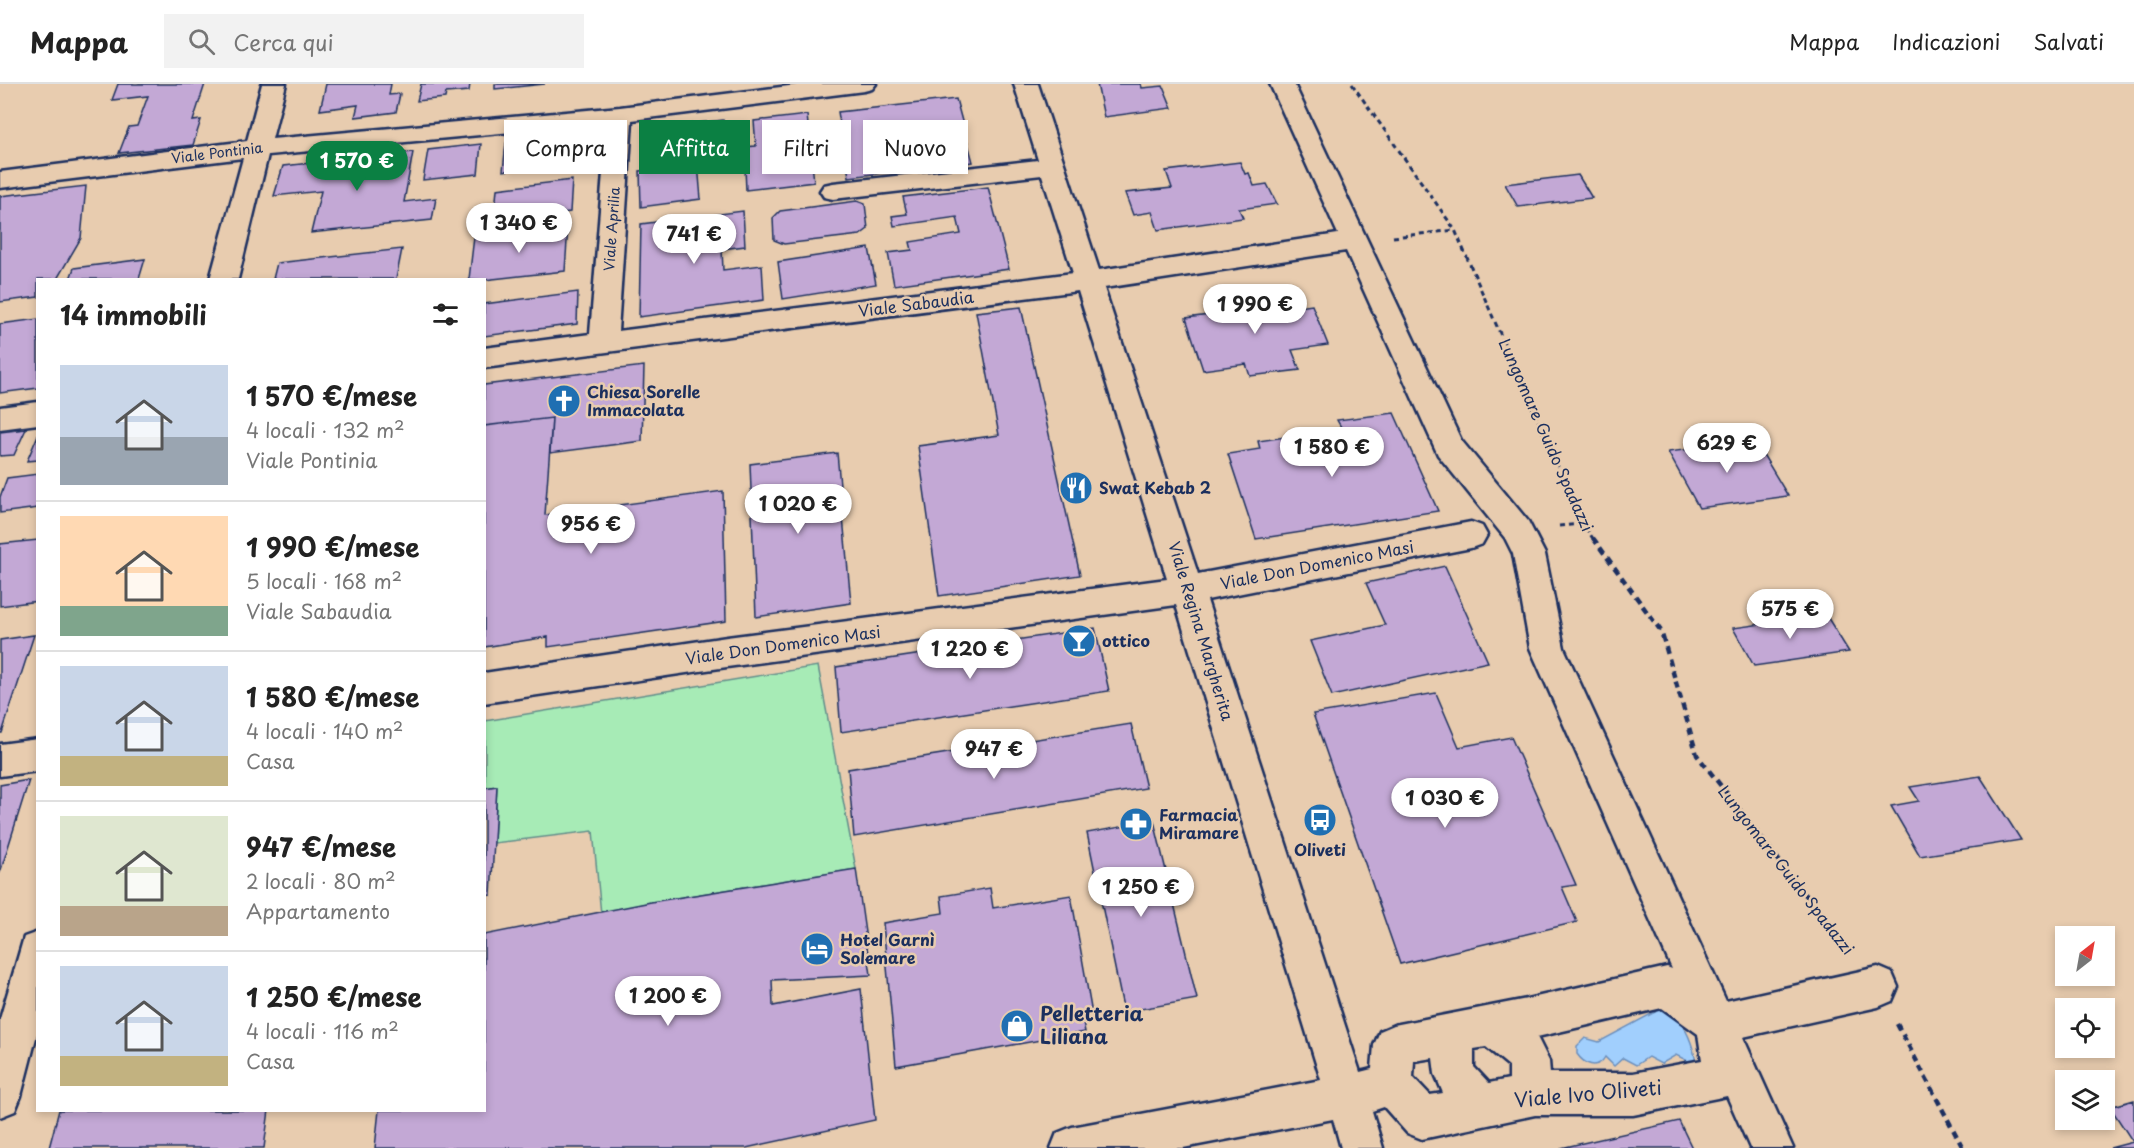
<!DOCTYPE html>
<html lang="it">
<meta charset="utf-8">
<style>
:root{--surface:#fff;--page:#f2f2f2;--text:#222;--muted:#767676;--line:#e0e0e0;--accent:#0b8043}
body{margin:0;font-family:"Playpen Sans",sans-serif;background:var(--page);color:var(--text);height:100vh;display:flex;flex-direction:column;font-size:22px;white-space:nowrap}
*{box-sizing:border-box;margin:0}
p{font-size:20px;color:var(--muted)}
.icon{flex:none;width:33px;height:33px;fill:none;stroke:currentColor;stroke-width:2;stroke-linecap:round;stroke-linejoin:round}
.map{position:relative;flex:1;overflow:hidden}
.side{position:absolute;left:36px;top:194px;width:450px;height:834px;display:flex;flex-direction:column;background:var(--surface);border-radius:0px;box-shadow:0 3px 9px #0003}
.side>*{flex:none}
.hud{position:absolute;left:504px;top:36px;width:570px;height:54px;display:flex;gap:12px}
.needle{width:39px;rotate:31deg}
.tools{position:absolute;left:2055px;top:842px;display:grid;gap:12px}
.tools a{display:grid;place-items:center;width:60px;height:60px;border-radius:0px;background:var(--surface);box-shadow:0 3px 9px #0003;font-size:30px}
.price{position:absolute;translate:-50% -51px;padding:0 14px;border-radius:21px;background:#fff;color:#222;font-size:20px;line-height:39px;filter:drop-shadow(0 2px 3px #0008)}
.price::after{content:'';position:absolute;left:50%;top:36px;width:18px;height:14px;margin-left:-9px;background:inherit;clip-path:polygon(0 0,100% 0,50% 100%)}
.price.active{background:var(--accent);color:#fff}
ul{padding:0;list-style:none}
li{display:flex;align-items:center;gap:18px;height:150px;padding:0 24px}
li+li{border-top:2px solid var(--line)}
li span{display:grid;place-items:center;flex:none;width:168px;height:120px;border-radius:0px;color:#555}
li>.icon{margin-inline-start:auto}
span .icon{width:72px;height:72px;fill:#fffc;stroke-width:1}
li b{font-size:26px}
h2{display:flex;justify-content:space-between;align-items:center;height:72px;padding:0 24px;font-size:26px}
.chip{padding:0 21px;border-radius:0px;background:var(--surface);box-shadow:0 3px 9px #0003;font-size:21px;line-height:54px}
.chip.active{background:var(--accent);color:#fff}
header{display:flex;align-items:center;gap:36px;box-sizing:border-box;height:84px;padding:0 30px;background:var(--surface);border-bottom:2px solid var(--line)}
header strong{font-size:28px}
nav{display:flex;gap:33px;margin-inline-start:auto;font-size:21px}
.search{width:420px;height:54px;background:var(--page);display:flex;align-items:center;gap:15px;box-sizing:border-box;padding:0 21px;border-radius:0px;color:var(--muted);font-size:22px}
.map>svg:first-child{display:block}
.green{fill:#a7ebb6;stroke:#618d8a;stroke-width:1.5}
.water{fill:#a1cffd;stroke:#6b8fbd;stroke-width:1.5}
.building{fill:#c3a8d5;stroke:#1b2f5e;stroke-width:1.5}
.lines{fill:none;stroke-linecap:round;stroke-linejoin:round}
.minor-casing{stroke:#1b2f5e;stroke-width:5}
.path-far1{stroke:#1b2f5e;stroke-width:3;stroke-dasharray:5 4;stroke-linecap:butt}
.path{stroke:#1b2f5e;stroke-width:4.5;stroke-dasharray:7 5;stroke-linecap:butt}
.minor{fill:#e8ccaf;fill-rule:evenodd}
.labels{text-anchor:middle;stroke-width:5;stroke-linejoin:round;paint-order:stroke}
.far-street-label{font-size:14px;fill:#1b2f5e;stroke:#e8ccaf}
.street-label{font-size:16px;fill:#1b2f5e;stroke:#e8ccaf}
.poi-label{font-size:16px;font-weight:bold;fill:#1b2f5e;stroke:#e8ccaf;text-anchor:start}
.near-poi-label{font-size:20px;font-weight:bold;fill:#1b2f5e;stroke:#e8ccaf;text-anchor:start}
.near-street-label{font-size:20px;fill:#1b2f5e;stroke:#e8ccaf}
</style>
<header>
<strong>Mappa</strong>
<div class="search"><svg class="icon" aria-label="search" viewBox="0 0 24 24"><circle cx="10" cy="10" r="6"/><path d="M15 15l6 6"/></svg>Cerca qui</div>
<nav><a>Mappa</a><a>Indicazioni</a><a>Salvati</a></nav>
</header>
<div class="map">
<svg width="2134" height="1064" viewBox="0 0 2134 1064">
<rect width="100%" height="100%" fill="#e8ccaf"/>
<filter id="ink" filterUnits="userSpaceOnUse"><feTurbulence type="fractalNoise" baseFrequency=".0167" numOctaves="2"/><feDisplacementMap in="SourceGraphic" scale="12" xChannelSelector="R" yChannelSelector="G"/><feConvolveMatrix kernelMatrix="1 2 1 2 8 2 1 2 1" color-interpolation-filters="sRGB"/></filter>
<g filter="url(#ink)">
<path class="green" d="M 818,582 L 856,785 L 651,818 L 601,830 L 593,747 L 494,759 L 497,703 L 485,704 L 485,637 Z"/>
<path class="water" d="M 1668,921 C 1683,938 1694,959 1696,981 L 1676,971 L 1661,980 L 1648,973 L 1636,981 L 1623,974 L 1614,982 L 1605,973 C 1597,987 1584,980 1577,970 L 1577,962 L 1585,954 L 1599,958 Z"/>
<path class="building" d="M 118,0 L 205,0 L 193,37 L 201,36 L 193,61 L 119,69 L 129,43 L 137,42 L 148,12 L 112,16 Z
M 326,0 L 391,0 L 389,11 L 400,10 L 396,28 L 355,33 L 358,21 L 320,26 Z
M 421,0 L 470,0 L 469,7 L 446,9 L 445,14 L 417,17 Z
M 495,0 L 545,0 L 495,5 Z
M 1097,0 L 1141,0 L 1142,4 L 1163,2 L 1172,24 L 1104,33 Z
M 956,15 L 973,78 L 849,93 L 838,28 Z
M 807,31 L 814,98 L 746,106 L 744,63 L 756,62 L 754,37 Z
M 723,36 L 725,62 L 645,72 L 645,45 Z
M 575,51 L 573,79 L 503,87 L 506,59 Z
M 481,60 L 478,90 L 423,96 L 428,66 Z
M 413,68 L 404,118 L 436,114 L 432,136 L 311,149 L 321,107 L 274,112 L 283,82 Z
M 1240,78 L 1245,90 L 1249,89 L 1254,102 L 1267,100 L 1277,120 L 1239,125 L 1243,134 L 1158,146 L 1152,128 L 1133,131 L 1125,109 L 1172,104 L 1166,87 Z
M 698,80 L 701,115 L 641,123 L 640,87 Z
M 1578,91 L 1592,114 L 1518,123 L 1505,100 Z
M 572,96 L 570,128 L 494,137 L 497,105 Z
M 86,102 L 81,154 L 57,195 L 38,195 L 38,213 L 0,218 L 0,112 Z
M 988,103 L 1009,185 L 894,201 L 888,169 L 912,166 L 910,158 L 961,150 L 957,133 L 894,142 L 892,132 L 907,130 L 903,113 Z
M 857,117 L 865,120 L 868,145 L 860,151 L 784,160 L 774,156 L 773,134 L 780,127 Z
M 743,127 L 745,162 L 722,165 L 723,186 L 762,181 L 764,216 L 639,233 L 641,140 Z
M 568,142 L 565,187 L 484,196 L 469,195 L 474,153 Z
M 869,164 L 876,200 L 783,215 L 778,178 Z
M 402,165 L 396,195 L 273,195 L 277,179 Z
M 145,175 L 139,195 L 70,195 L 74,184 Z
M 1270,207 L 1278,226 L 1312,221 L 1328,261 L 1292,266 L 1300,286 L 1250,292 L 1246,280 L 1203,286 L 1186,234 L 1225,229 L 1220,214 Z
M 578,208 L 577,240 L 484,252 L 484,220 Z
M 1021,223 L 1080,491 L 939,512 L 918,362 L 999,351 L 976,228 Z
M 38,235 L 38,304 L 0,309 L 0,240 Z
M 644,282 L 642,357 L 550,369 L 552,334 L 484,342 L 484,301 Z
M 1394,329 L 1438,427 L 1256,455 L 1228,370 L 1260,365 L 1258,357 L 1342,345 L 1337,336 Z
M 552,334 L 545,431 L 723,407 L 726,537 L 548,563 L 548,553 L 484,563 L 484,342 Z
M 26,345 L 14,371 L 0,372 L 0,348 Z
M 38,351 L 38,376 L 27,377 Z
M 1755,357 L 1788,412 L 1699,424 L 1668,368 Z
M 837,369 L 851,519 L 756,533 L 750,380 Z
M 38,390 L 38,424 L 0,429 L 0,413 L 7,394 Z
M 38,456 L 38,517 L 0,522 L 0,460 Z
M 1445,482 L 1488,578 L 1332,612 L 1310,557 L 1385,541 L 1366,499 Z
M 1826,531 L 1849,568 L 1754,582 L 1733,544 Z
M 1095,544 L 1109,607 L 841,648 L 836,583 Z
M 34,551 L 2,649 L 0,649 L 0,556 Z
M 1436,609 L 1459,663 L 1511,653 L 1576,801 L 1562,803 L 1577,838 L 1400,880 L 1313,630 Z
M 1131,640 L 1146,704 L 854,753 L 848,685 Z
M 1980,692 L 2021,756 L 1920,772 L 1891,722 L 1919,717 L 1910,703 Z
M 29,696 L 0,789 L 0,701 Z
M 497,702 L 491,811 L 484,812 L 484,704 Z
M 1154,737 L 1197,915 L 1124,928 L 1087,749 Z
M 856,785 L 871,891 L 772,896 L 773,922 L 861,905 L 875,1036 L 746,1064 L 375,1064 L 379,1026 L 484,1026 L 484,851 L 651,818 Z
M 990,804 L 993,824 L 1071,811 L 1092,930 L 1082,933 L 1085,948 L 896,982 L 883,839 L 943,829 L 941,812 Z
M 2134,1016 L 2134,1064 L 2110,1064 L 2133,1058 L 2110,1023 Z
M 59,1026 L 269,1026 L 264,1064 L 49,1064 Z
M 1679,1037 L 1692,1064 L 1561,1064 Z"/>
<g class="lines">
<g class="minor-casing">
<path id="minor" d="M 262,0 L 286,0 L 272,55 L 620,23 L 805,0 L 876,0 L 872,5 L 864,7 L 632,36 L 618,247 L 1073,189 L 1042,91 L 833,115 L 824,113 L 820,107 L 824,101 L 833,99 L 1038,76 L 1014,0 L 1038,0 L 1099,186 L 1338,150 L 1270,0 L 1294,0 L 1461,356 L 1528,437 L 1545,470 L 1564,564 L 1726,917 L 1878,883 L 1892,889 L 1898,903 L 1892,917 L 1878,923 L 1743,953 L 1793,1064 L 1750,1064 L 1727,1012 L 1633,1031 L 1535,1031 L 1422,1055 L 1407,1049 L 1384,1023 L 1372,1027 L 1383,1064 L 1341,1064 L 1333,1035 L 1183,1064 L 1051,1064 L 1057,1049 L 1072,1043 L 1321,996 L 1176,521 L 727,583 L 484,619 L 484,589 L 727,553 L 1167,495 L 1078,207 L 484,284 L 484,264 L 590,250 L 607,39 L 268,71 L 238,195 L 210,195 L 243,74 L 0,104 L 0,88 L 247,57 ZM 1346,167 L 1438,371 L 1505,454 L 1513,470 L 1530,564 L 1672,885 L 1667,883 L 1527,915 L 1394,941 L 1380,947 L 1374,961 L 1372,985 L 1360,988 L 1207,516 L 1471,464 L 1482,460 L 1487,451 L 1482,442 L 1471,438 L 1198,490 L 1104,204 ZM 1662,924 L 1698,950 L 1702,976 L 1633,989 L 1550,989 L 1549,977 L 1537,953 ZM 1486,963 L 1509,982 L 1509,995 L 1489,999 L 1474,983 L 1474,965 ZM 1433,974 L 1435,990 L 1443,1009 L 1430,1011 L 1413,993 L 1414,977 Z
M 38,318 L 38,340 L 0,345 L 0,323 Z
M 38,655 L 38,687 L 0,692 L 0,660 Z
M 38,848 L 38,946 L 21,1012 L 15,1027 L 0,1033 L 0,935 L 24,853 Z"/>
</g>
<path class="path-far1" d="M 1352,0 L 1455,146 L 1583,440 L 1594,456
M 1393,153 L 1455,146
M 1559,442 L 1583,440"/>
<path class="path" d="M 1593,454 L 1661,547 L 1697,671 L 1847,864
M 1897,940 L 1963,1064"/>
<use href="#minor" class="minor"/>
</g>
</g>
<defs>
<g id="church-disc" transform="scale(1.725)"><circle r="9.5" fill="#1f6fb2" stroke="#e8ccaf"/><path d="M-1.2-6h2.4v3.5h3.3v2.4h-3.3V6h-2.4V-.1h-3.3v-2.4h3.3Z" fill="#fff"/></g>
<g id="restaurant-disc" transform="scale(1.725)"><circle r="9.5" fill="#1f6fb2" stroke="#e8ccaf"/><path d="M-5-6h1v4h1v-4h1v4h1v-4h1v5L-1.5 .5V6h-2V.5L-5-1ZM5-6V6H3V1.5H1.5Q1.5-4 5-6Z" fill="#fff"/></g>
<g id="bar-disc" transform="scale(1.725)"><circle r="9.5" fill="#1f6fb2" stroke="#e8ccaf"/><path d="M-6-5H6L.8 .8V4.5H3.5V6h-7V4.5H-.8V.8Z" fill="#fff"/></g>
<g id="bus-disc" transform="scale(1.725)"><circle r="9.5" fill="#1f6fb2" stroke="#e8ccaf"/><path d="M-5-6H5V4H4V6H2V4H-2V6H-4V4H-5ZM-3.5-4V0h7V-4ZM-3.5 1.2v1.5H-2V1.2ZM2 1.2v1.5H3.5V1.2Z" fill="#fff"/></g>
<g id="pharmacy-disc" transform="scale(1.725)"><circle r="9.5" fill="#1f6fb2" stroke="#e8ccaf"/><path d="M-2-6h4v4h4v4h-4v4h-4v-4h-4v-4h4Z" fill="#fff"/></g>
<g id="hotel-disc" transform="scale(1.725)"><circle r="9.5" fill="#1f6fb2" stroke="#e8ccaf"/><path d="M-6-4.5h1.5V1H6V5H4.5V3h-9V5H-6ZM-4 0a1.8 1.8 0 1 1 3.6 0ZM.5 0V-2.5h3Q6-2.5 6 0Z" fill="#fff"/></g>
<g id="shop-disc" transform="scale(1.725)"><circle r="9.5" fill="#1f6fb2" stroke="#e8ccaf"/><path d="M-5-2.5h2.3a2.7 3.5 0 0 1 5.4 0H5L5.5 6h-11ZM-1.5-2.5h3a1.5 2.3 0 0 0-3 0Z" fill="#fff"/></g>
</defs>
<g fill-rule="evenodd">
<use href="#church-disc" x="564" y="317"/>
<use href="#restaurant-disc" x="1076" y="404"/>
<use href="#bar-disc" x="1079" y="557"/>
<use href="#bus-disc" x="1320" y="736"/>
<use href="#pharmacy-disc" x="1136" y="740"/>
<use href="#hotel-disc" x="817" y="865"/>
<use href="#shop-disc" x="1017" y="942"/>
</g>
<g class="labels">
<g class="far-street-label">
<text transform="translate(217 69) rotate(-7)" y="5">Viale Pontinia</text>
<text transform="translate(612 145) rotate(-86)" y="5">Viale Aprilia</text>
</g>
<g class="street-label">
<text transform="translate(916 220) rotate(-7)" y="6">Viale Sabaudia</text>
<text transform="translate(1546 351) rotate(66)" y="6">Lungomare Guido Spadazzi</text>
<text transform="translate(1317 481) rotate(-11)" y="6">Viale Don Domenico Masi</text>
<text transform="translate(1201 547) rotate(73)" y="6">Viale Regina Margherita</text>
<text transform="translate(783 561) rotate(-8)" y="6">Viale Don Domenico Masi</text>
<text transform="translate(1786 786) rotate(52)" y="6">Lungomare Guido Spadazzi</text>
</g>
<g class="poi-label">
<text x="587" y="314">Chiesa Sorelle<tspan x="587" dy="18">Immacolata</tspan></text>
<text x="1099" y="410">Swat Kebab 2</text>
<text x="1102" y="563">ottico</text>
<text x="1159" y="737">Farmacia<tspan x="1159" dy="18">Miramare</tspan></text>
<text x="1320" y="772" text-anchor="middle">Oliveti</text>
<text x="840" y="862">Hotel Garnì<tspan x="840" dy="18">Solemare</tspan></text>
</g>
<g class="near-poi-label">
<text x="1040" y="937">Pelletteria<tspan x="1040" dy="23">Liliana</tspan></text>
</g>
<g class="near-street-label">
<text transform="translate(1588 1010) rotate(-5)" y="7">Viale Ivo Oliveti</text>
</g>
</g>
</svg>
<div class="tools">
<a><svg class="needle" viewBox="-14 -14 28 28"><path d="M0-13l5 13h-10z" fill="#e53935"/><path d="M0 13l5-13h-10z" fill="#767676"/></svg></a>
<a><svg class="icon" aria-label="locate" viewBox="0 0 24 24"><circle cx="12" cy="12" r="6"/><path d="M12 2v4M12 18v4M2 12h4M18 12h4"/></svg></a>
<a><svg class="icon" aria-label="layers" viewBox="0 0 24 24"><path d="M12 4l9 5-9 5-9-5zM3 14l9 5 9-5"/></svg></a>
</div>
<b class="price active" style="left:357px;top:108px">1 570 €</b>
<b class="price" style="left:519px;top:170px">1 340 €</b>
<b class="price" style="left:694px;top:181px">741 €</b>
<b class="price" style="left:1255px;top:251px">1 990 €</b>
<b class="price" style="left:1727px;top:390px">629 €</b>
<b class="price" style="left:1332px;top:394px">1 580 €</b>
<b class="price" style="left:798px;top:451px">1 020 €</b>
<b class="price" style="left:591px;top:471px">956 €</b>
<b class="price" style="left:1790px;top:556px">575 €</b>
<b class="price" style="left:970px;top:596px">1 220 €</b>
<b class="price" style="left:994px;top:696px">947 €</b>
<b class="price" style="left:1445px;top:745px">1 030 €</b>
<b class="price" style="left:1141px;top:834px">1 250 €</b>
<b class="price" style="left:668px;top:943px">1 200 €</b>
<div class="hud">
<a class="chip">Compra</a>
<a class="chip active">Affitta</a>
<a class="chip">Filtri</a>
<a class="chip">Nuovo</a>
</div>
<section class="side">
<h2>14 immobili<svg class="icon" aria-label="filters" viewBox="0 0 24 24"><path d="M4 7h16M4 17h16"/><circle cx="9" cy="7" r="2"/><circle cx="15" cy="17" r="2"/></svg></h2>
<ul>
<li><span style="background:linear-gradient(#c9d6e8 60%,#9aa5b1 0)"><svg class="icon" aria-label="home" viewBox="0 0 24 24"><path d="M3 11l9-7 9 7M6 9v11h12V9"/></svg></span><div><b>1 570 €/mese</b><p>4 locali · 132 m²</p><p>Viale Pontinia</p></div></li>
<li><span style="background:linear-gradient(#ffd9b3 75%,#7fa58c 0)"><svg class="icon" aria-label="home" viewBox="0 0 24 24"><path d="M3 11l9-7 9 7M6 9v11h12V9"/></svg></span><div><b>1 990 €/mese</b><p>5 locali · 168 m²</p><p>Viale Sabaudia</p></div></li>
<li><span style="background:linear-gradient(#c9d6e8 75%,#c2b280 0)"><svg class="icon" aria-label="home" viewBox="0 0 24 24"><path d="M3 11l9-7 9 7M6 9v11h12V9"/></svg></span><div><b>1 580 €/mese</b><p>4 locali · 140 m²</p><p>Casa</p></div></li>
<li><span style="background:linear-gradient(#dfe7d0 75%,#b9a48a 0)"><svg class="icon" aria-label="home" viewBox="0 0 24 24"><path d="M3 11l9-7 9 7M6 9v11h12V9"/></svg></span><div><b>947 €/mese</b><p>2 locali · 80 m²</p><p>Appartamento</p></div></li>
<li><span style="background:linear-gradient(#c9d6e8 75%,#c2b280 0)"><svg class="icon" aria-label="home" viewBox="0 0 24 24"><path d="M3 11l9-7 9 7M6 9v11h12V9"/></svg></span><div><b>1 250 €/mese</b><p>4 locali · 116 m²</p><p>Casa</p></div></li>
</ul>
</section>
</div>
